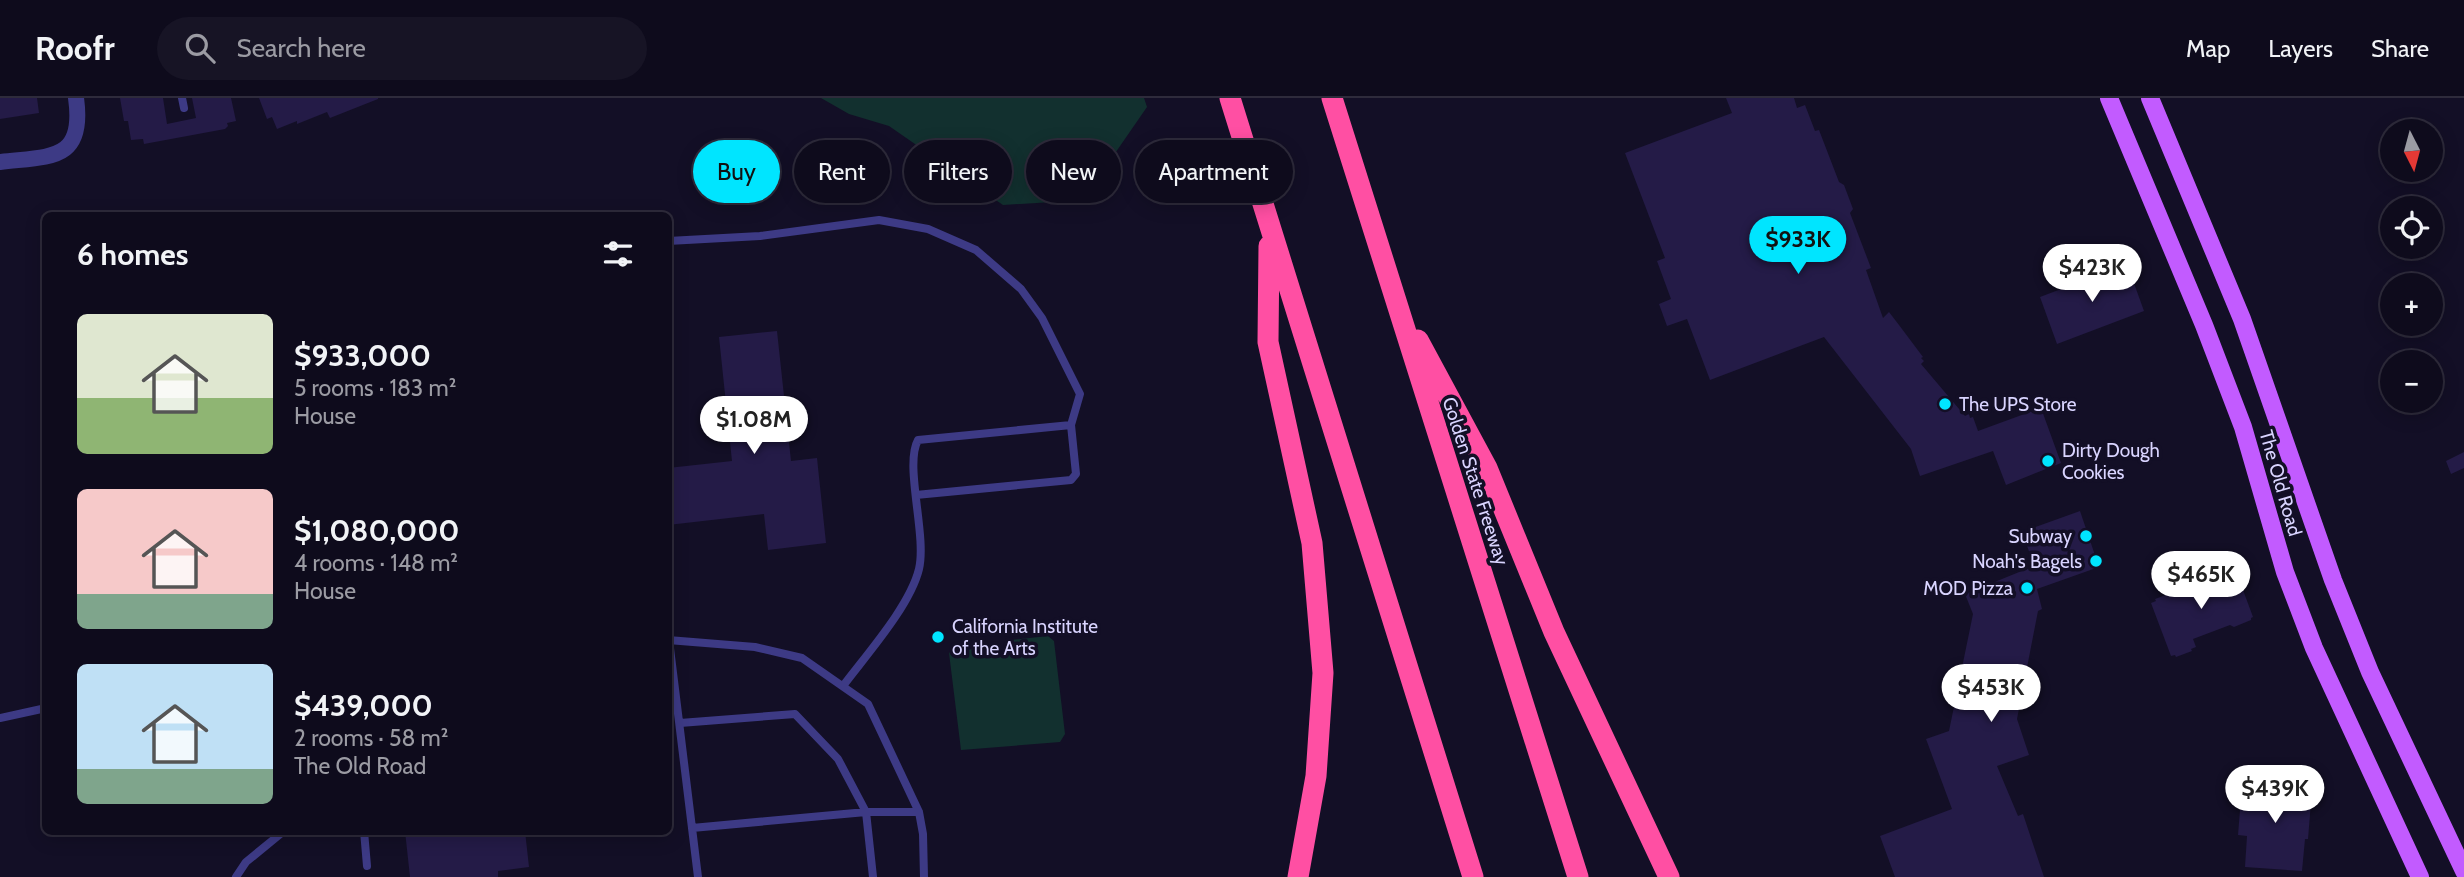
<!DOCTYPE html>
<meta charset="utf-8">
<style>
:root{--surface:#0e0b1c;--page:#171425;--text:#f1f3f6;--muted:#9b9ba3;--line:#2e2b3b;--accent:#00e5ff}
body{margin:0;font-family:Cabin,sans-serif;background:var(--page);color:var(--text);height:100vh;display:flex;flex-direction:column;font-size:26px;white-space:nowrap}
*{box-sizing:border-box;margin:0}
p{font-size:23px;color:var(--muted)}
.icon{flex:none;width:38px;height:38px;fill:none;stroke:currentColor;stroke-width:2;stroke-linecap:round;stroke-linejoin:round}
.map{position:relative;flex:1;overflow:hidden}
.panel{position:absolute;left:42px;top:114px;width:630px;height:623px;display:flex;flex-direction:column;background:var(--surface);border-radius:10px;box-shadow:0 4px 18px #0003,0 0 0 2px var(--line)}
.panel>*{flex:none}
.top-card{position:absolute;left:693px;top:42px;width:665px;height:63px;display:flex;gap:14px}
.needle{width:46px;rotate:174deg}
.buttons{position:absolute;left:2380px;top:21px;display:grid;gap:14px}
.buttons a{display:grid;place-items:center;width:63px;height:63px;border-radius:50%;background:var(--surface);box-shadow:0 4px 18px #0003,0 0 0 2px var(--line);font-size:35px}
.price{position:absolute;translate:-50% -60px;padding:0 16px;border-radius:24px;background:#fff;color:#222;font-size:23px;line-height:46px;filter:drop-shadow(0 2px 4px #0008)}
.price::after{content:'';position:absolute;left:50%;top:42px;width:21px;height:16px;margin-left:-10px;background:inherit;clip-path:polygon(0 0,100% 0,50% 100%)}
.price.current{background:var(--accent);color:#111}
ul{padding:0;list-style:none}
li{display:flex;align-items:center;gap:21px;height:175px;padding:0 35px}
li span{display:grid;place-items:center;flex:none;width:196px;height:140px;border-radius:10px;color:#555}
li>.icon{margin-inline-start:auto}
span .icon{width:84px;height:84px;fill:#fffc;stroke-width:1}
li b{font-size:30px}
h2{display:flex;justify-content:space-between;align-items:center;height:84px;padding:0 35px;font-size:30px}
.tag{padding:0 24px;border-radius:32px;background:var(--surface);box-shadow:0 4px 18px #0003,0 0 0 2px var(--line);font-size:24px;line-height:63px}
.tag.current{background:var(--accent);color:#111}
header{display:flex;align-items:center;gap:42px;box-sizing:border-box;height:98px;padding:0 35px;background:var(--surface);border-bottom:2px solid var(--line)}
header strong{font-size:33px}
nav{display:flex;gap:38px;margin-inline-start:auto;font-size:24px}
.search{width:490px;height:63px;background:var(--page);display:flex;align-items:center;gap:18px;box-sizing:border-box;padding:0 24px;border-radius:38px;color:var(--muted);font-size:26px}
.map>svg:first-child{display:block}
.green{fill:#12302f}
.building{fill:#241b47}
.lines{fill:none;stroke-linecap:round;stroke-linejoin:round}
.service{stroke:#3d3a85;stroke-width:8}
.minor{stroke:#3d3a85;stroke-width:16}
.primary{stroke:#c25bff;stroke-width:18}
.motorway{stroke:#ff4fa3;stroke-width:21}
.poi-dot{fill:#00e5ff;stroke:#130f26;stroke-width:2.5}
.labels{text-anchor:middle;stroke-width:7;stroke-linejoin:round;paint-order:stroke}
.poi-label{font-size:19px;fill:#d9d4ff;stroke:#130f26;text-anchor:start}
.street-label{font-size:19px;fill:#d9d4ff;stroke:#130f26}
</style>
<header>
<strong>Roofr</strong>
<div class="search"><svg class="icon" aria-label="search" viewBox="0 0 24 24"><circle cx="10" cy="10" r="6"/><path d="M15 15l6 6"/></svg>Search here</div>
<nav><a>Map</a><a>Layers</a><a>Share</a></nav>
</header>
<div class="map">
<svg width="2464" height="779" viewBox="0 0 2464 779">
<rect width="100%" height="100%" fill="#130f26"/>
<path class="green" d="M 821,0 L 1144,0 L 1147,9 L 1109,64 L 1053,104 L 1003,107 L 889,28 L 849,16 Z
M 1048,538 L 1054,543 L 1065,636 L 1060,644 L 961,652 L 949,555 L 954,548 L 994,545 L 1003,552 L 1011,542 Z"/>
<path class="building" d="M 0,0 L 37,0 L 39,15 L 0,21 Z
M 120,0 L 163,0 L 167,26 L 196,20 L 192,0 L 231,0 L 236,23 L 227,25 L 228,28 L 225,31 L 144,46 L 143,41 L 131,42 L 128,23 L 124,23 Z
M 259,0 L 378,0 L 378,1 L 330,20 L 327,14 L 297,26 L 297,23 L 277,31 L 272,19 L 267,21 Z
M 1726,0 L 1794,0 L 1797,10 L 1805,7 L 1815,33 L 1819,32 L 1839,84 L 1844,87 L 1853,111 L 1850,115 L 1871,170 L 1866,172 L 1883,220 L 1889,214 L 1899,227 L 1923,259 L 1921,260 L 1924,263 L 1921,266 L 1965,318 L 1969,316 L 1970,320 L 1973,319 L 1978,333 L 2041,310 L 2061,365 L 2006,387 L 1993,353 L 1920,378 L 1911,351 L 1824,239 L 1710,282 L 1687,221 L 1667,228 L 1659,206 L 1671,201 L 1657,163 L 1665,160 L 1625,55 L 1732,15 Z
M 2127,166 L 2144,213 L 2057,246 L 2040,199 Z
M 777,233 L 791,363 L 817,360 L 826,445 L 768,452 L 764,416 L 668,427 L 668,370 L 732,363 L 719,239 Z
M 2464,354 L 2464,370 L 2451,376 L 2446,363 Z
M 2080,413 L 2099,469 L 2037,491 L 2042,511 L 2038,513 L 2017,621 L 2029,657 L 1997,668 L 2018,718 L 2023,716 L 2044,779 L 1895,779 L 1880,738 L 1952,711 L 1926,641 L 1949,633 L 1973,516 L 1965,496 L 2034,468 L 2024,439 L 2026,438 L 2024,433 Z
M 2233,472 L 2236,473 L 2253,519 L 2251,520 L 2251,522 L 2234,529 L 2230,527 L 2193,541 L 2196,549 L 2191,551 L 2192,553 L 2176,559 L 2175,557 L 2171,558 L 2151,505 L 2156,503 L 2155,501 Z
M 2265,682 L 2284,684 L 2284,690 L 2312,692 L 2308,741 L 2305,741 L 2302,773 L 2245,769 L 2247,738 L 2238,737 L 2242,687 L 2264,689 Z
M 405,733 L 525,733 L 529,769 L 498,773 L 498,779 L 410,779 Z"/>
<g class="lines">
<path class="service" d="M 182,0 L 184,10
M 668,143 L 760,138 L 879,122 L 928,131 L 976,152 L 1021,191 L 1042,220 L 1080,296 L 1071,327
M 668,542 L 755,549 L 802,560 L 868,606 L 919,714 L 923,736 L 924,779
M 669,542 L 698,779
M 843,588 C 867,556 910,508 919,471 C 927,437 904,367 918,342 L 1071,327 L 1076,376 L 1071,382 L 916,397
M 0,620 L 46,610
M 680,625 L 795,616 L 838,661 L 866,714 L 873,779
M 692,730 L 866,714 L 919,714
M 364,733 L 367,768
M 236,779 L 246,764 L 284,733"/>
<path class="minor" d="M 0,64 C 50,58 85,64 76,0"/>
<path class="primary" d="M 2109,0 L 2204,227 L 2243,329 L 2285,474 L 2314,550 L 2420,779
M 2150,0 L 2242,221 L 2333,482 L 2370,574 L 2464,773"/>
<path class="motorway" d="M 1230,0 L 1473,779
M 1332,0 L 1578,779
M 1269,148 L 1268,244 L 1312,445 L 1323,575 L 1316,678 L 1298,779
M 1418,242 L 1487,370 L 1554,534 L 1669,779"/>
</g>
<g class="poi-dot">
<circle cx="1945" cy="306" r="7"/>
<circle cx="2048" cy="363" r="7"/>
<circle cx="2086" cy="438" r="7"/>
<circle cx="2096" cy="463" r="7"/>
<circle cx="2027" cy="490" r="7"/>
<circle cx="938" cy="539" r="7"/>
</g>
<g class="labels">
<g class="poi-label">
<text x="1959" y="313">The UPS Store</text>
<text x="2062" y="359">Dirty Dough<tspan x="2062" dy="22">Cookies</tspan></text>
<text x="2072" y="445" text-anchor="end">Subway</text>
<text x="2082" y="470" text-anchor="end">Noah's Bagels</text>
<text x="2013" y="497" text-anchor="end">MOD Pizza</text>
<text x="952" y="535">California Institute<tspan x="952" dy="22">of the Arts</tspan></text>
</g>
<g class="street-label">
<text transform="translate(1476 383) rotate(72)" y="7">Golden State Freeway</text>
<text transform="translate(2281 385) rotate(74)" y="7">The Old Road</text>
</g>
</g>
</svg>
<div class="buttons">
<a><svg class="needle" viewBox="-14 -14 28 28"><path d="M0-13l5 13h-10z" fill="#e53935"/><path d="M0 13l5-13h-10z" fill="#9b9ba3"/></svg></a>
<a><svg class="icon" aria-label="locate" viewBox="0 0 24 24"><circle cx="12" cy="12" r="6"/><path d="M12 2v4M12 18v4M2 12h4M18 12h4"/></svg></a>
<a>+</a>
<a>−</a>
</div>
<b class="price current" style="left:1798px;top:178px">$933K</b>
<b class="price" style="left:2092px;top:206px">$423K</b>
<b class="price" style="left:754px;top:358px">$1.08M</b>
<b class="price" style="left:2201px;top:513px">$465K</b>
<b class="price" style="left:1991px;top:626px">$453K</b>
<b class="price" style="left:2275px;top:727px">$439K</b>
<div class="top-card">
<a class="tag current">Buy</a>
<a class="tag">Rent</a>
<a class="tag">Filters</a>
<a class="tag">New</a>
<a class="tag">Apartment</a>
</div>
<section class="panel">
<h2>6 homes<svg class="icon" aria-label="filters" viewBox="0 0 24 24"><path d="M4 7h16M4 17h16"/><circle cx="9" cy="7" r="2"/><circle cx="15" cy="17" r="2"/></svg></h2>
<ul>
<li><span style="background:linear-gradient(#dfe7d0 60%,#8fb573 0)"><svg class="icon" aria-label="home" viewBox="0 0 24 24"><path d="M3 11l9-7 9 7M6 9v11h12V9"/></svg></span><div><b>$933,000</b><p>5 rooms · 183 m²</p><p>House</p></div></li>
<li><span style="background:linear-gradient(#f6c9c9 75%,#7fa58c 0)"><svg class="icon" aria-label="home" viewBox="0 0 24 24"><path d="M3 11l9-7 9 7M6 9v11h12V9"/></svg></span><div><b>$1,080,000</b><p>4 rooms · 148 m²</p><p>House</p></div></li>
<li><span style="background:linear-gradient(#bfe0f5 75%,#7fa58c 0)"><svg class="icon" aria-label="home" viewBox="0 0 24 24"><path d="M3 11l9-7 9 7M6 9v11h12V9"/></svg></span><div><b>$439,000</b><p>2 rooms · 58 m²</p><p>The Old Road</p></div></li>
</ul>
</section>
</div>
